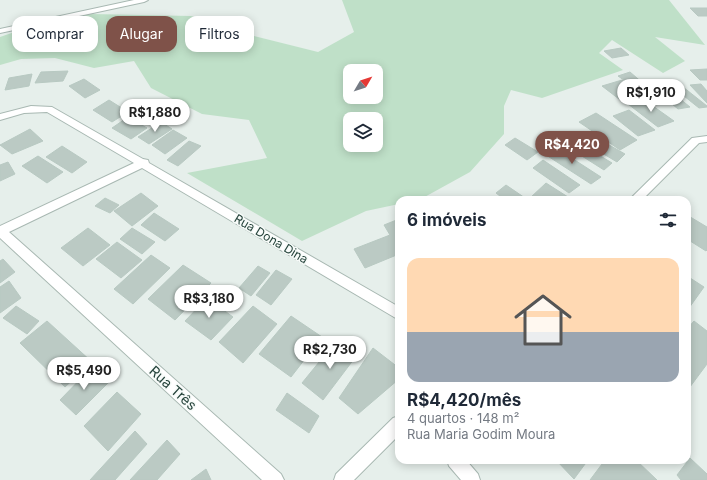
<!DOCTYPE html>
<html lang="pt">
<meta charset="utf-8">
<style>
:root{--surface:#fff;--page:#f2f2f3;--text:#1f2937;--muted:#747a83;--line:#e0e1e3;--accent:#7f5249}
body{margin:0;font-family:Inter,sans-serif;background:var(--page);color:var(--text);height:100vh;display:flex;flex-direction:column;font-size:15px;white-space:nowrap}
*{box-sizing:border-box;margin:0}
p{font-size:13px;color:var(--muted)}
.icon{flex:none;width:22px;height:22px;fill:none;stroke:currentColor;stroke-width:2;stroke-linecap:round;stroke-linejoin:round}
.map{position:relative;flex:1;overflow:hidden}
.details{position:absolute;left:395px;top:196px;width:296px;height:268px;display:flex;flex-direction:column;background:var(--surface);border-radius:12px;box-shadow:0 2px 10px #0003}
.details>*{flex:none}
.guide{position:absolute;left:12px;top:16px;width:323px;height:36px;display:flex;gap:8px}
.needle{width:26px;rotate:51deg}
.fabs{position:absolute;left:343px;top:64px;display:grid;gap:8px}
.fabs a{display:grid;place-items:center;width:40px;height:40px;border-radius:8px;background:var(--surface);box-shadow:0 2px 10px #0003;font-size:20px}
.price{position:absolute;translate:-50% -34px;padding:0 9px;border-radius:14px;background:#fff;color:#222;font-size:13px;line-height:26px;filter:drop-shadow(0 1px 2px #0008)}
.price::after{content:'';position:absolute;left:50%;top:24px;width:12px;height:9px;margin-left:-6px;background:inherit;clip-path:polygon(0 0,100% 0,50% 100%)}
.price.on{background:var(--accent);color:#fff}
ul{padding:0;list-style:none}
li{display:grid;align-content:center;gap:8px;height:212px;padding:0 12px}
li+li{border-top:1px solid var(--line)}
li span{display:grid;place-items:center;height:124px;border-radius:12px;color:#555}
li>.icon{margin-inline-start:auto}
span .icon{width:72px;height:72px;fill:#fffc;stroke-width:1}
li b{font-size:17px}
h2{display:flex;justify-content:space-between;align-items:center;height:48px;padding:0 12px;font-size:17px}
.pill{padding:0 14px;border-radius:12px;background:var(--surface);box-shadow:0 2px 10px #0003;font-size:14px;line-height:36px}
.pill.on{background:var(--accent);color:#fff}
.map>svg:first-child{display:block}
.green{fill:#bfe0c8;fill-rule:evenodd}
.building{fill:#bbcac4;stroke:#b8c9c2}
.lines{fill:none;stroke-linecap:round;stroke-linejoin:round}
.street-casing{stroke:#a8b8b2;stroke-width:2}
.street{fill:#fff;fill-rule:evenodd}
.labels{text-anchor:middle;stroke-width:3;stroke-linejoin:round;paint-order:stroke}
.street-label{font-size:12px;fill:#24423a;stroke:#f7fbf9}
.near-street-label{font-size:14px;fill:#24423a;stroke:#f7fbf9}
</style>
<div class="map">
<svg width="707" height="480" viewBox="0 0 707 480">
<rect width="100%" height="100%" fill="#e6efeb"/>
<path class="green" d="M 342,0 L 669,0 L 705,45 L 655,37 L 685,61 L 663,73 L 612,40 L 599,53 L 623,70 L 542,98 L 511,90 L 504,106 L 504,134 L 470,172 L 421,199 L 399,200 L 399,204 L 366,211 L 302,241 L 187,173 L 267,158 L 249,120 L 202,114 L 151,88 L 134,61 L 94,68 L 55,58 L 21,59 L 0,65 L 0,37 L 26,28 L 91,14 L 191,16 L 246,34 L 318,52 L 354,32 ZM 350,71 L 376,71 L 376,97 L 350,97 ZM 350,119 L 376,119 L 376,145 L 350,145 Z"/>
<path class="building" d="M 690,8 L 707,8 L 707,16 L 698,16 Z
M 621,48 L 629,55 L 612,58 L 604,51 Z
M 707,69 L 707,80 L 700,80 L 690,70 Z
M 68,71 L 63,81 L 35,83 L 41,72 Z
M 630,72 L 659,97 L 651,99 L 618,76 Z
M 32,74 L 29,86 L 5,90 L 9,78 Z
M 84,79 L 100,90 L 85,98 L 69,86 Z
M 622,80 L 639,93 L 619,99 L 602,86 Z
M 658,81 L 690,107 L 678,109 L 647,83 Z
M 678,83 L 707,106 L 707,107 L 699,108 L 669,84 Z
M 701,84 L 707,91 L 707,103 L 690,85 Z
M 643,99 L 674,121 L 658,127 L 628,104 Z
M 109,100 L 128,112 L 112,122 L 93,110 Z
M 629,110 L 655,130 L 638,136 L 613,116 Z
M 596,113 L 637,140 L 620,150 L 579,122 Z
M 128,117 L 147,128 L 131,139 L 112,128 Z
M 161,122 L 172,129 L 149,144 L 138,137 Z
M 30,129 L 43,141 L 12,154 L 0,145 Z
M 173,130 L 187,138 L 165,154 L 152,145 Z
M 563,133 L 612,163 L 604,170 L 555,139 Z
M 595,137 L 625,154 L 617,162 L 587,144 Z
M 515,138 L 538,152 L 527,160 L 505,145 Z
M 189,141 L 201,146 L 178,166 L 167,160 Z
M 62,146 L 87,162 L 72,173 L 46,157 Z
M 553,146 L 601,177 L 591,184 L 543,153 Z
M 38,156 L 63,172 L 47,183 L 22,166 Z
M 543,160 L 580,185 L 569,193 L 533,168 Z
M 8,162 L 15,174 L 0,181 L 0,165 Z
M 546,183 L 568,197 L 565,200 L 533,200 L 530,198 Z
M 506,185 L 528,200 L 505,200 L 496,193 Z
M 141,193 L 158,206 L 132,226 L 114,211 Z
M 105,198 L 119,205 L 110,213 L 95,206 Z
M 154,213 L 179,229 L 165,241 L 141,225 Z
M 687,215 L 707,227 L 707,250 L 706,251 L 687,239 Z
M 399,219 L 399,254 L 365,268 L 354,249 L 390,235 L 384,225 Z
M 88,228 L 110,245 L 83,266 L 61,248 Z
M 132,228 L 155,242 L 142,254 L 120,239 Z
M 117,242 L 142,260 L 121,278 L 96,259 Z
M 151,255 L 170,268 L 133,304 L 114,289 Z
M 3,259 L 15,272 L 0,283 L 0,261 Z
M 183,265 L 211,283 L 175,320 L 148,299 Z
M 258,266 L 270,273 L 251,296 L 239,288 Z
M 276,270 L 292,279 L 271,305 L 256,295 Z
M 687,276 L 704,287 L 689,308 L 687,307 Z
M 9,281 L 21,298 L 0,313 L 0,287 Z
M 207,298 L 233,317 L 211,340 L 185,321 Z
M 16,306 L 39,321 L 27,334 L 3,318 Z
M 253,306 L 277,324 L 243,363 L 219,342 Z
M 291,316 L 322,337 L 291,377 L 259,354 Z
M 47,321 L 92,362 L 65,387 L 20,343 Z
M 694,321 L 707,331 L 707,364 L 687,391 L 687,329 Z
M 337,340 L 357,355 L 323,400 L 302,383 Z
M 373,348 L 399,368 L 399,379 L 358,414 L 339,398 Z
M 92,367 L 109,382 L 76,415 L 60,400 Z
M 117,392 L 141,414 L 108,451 L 84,426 Z
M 287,393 L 319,416 L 309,433 L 276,410 Z
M 135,431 L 147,444 L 115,480 L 90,480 Z
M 167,440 L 180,454 L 157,480 L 130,480 Z
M 690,458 L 707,474 L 707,480 L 681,480 L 677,475 Z
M 556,460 L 588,460 L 574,479 Z
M 605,460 L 636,460 L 657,480 L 590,480 Z
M 206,469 L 211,480 L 191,480 Z"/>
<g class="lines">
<g class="street-casing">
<path id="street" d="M 134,0 L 148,0 L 144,2 L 0,33 L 0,29 Z
M 31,106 L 52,107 L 143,159 L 148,160 L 149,163 L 399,307 L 399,320 L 142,168 L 9,232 L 281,474 L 284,480 L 262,480 L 0,238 L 0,226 L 134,163 L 47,112 L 24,113 L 0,120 L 0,114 Z
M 707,136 L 707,142 L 699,143 L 642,200 L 629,200 L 692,138 Z
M 399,416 L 399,435 L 354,480 L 334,480 L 336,474 L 393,418 Z
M 447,460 L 466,460 L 478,474 L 480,480 L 461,480 L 449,466 Z"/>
</g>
<use href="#street" class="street"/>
</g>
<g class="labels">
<g class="street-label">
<text transform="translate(271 239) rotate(31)" y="4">Rua Dona Dina</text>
</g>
<g class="near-street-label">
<text transform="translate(173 388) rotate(42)" y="5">Rua Três</text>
</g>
</g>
</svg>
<div class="fabs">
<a><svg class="needle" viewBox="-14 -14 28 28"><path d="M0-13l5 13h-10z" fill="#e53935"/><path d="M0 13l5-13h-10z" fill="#747a83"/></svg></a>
<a><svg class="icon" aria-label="layers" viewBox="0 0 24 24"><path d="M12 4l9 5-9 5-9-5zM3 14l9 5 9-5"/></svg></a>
</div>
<b class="price" style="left:651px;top:113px">R$1,910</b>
<b class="price" style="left:155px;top:133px">R$1,880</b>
<b class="price on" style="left:572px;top:165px">R$4,420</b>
<b class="price" style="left:209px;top:319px">R$3,180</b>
<b class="price" style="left:330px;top:370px">R$2,730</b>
<b class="price" style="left:84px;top:391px">R$5,490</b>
<div class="guide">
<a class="pill">Comprar</a>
<a class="pill on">Alugar</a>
<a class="pill">Filtros</a>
</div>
<section class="details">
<h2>6 imóveis<svg class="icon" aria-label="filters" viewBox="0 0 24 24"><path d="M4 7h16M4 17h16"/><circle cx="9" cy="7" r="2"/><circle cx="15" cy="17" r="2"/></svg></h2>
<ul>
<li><span style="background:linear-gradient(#ffd9b3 60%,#9aa5b1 0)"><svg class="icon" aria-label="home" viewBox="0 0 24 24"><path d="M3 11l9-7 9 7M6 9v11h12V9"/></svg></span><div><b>R$4,420/mês</b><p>4 quartos · 148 m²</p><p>Rua Maria Godim Moura</p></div></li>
</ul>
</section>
</div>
